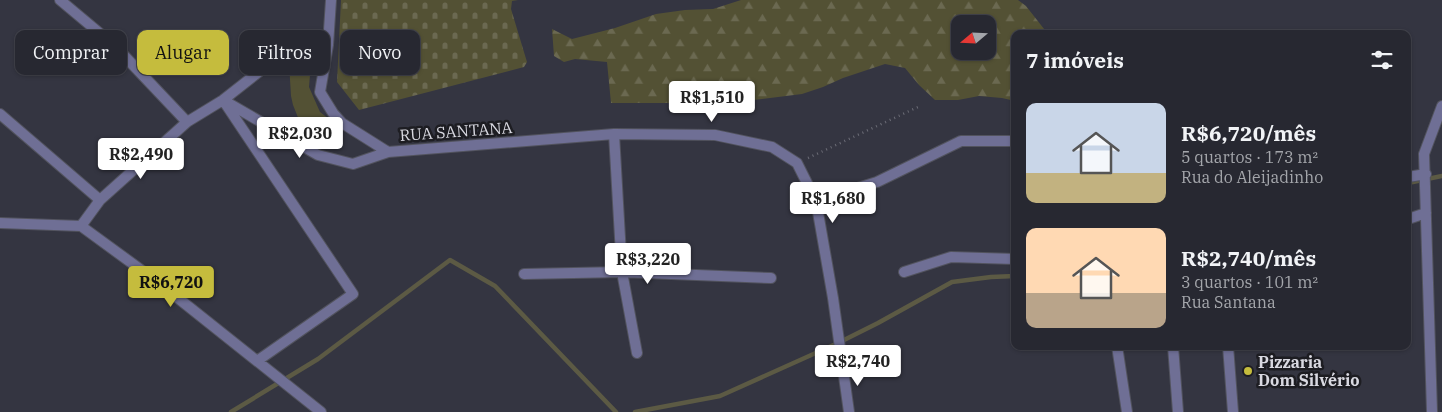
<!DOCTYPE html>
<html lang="pt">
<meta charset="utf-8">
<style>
:root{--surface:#272831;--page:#33343d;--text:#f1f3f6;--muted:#a4a6ab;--line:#43444d;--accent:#c5bc3d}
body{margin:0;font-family:"IBM Plex Serif",serif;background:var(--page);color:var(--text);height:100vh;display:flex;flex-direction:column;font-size:19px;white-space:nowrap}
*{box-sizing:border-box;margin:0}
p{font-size:16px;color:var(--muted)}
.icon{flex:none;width:28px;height:28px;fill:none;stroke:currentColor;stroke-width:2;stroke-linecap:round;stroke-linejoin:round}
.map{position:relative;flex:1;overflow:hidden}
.side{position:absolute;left:1011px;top:30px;width:400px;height:320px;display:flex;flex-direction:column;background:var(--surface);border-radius:10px;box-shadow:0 1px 4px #0004,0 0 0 1px var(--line)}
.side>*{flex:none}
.hud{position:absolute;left:15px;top:30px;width:475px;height:45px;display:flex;gap:10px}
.needle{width:32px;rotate:251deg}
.buttons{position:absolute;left:951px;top:15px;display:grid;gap:10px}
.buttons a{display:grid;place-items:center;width:45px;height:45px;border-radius:10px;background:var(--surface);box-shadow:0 1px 4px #0004,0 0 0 1px var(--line);font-size:25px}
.price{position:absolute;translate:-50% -42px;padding:0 11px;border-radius:5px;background:#fff;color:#222;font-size:16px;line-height:32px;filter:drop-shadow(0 1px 2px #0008)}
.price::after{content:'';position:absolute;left:50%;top:30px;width:15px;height:11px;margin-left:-8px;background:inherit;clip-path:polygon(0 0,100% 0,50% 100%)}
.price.current{background:var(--accent);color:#111}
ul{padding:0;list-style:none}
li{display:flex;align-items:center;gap:15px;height:125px;padding:0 15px}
li span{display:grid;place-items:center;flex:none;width:140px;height:100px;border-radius:10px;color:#555}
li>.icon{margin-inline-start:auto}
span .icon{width:60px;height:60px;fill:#fffc;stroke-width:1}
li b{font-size:21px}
h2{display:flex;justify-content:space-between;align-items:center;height:60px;padding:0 15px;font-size:21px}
.pill{padding:0 18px;border-radius:10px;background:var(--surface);box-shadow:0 1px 4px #0004,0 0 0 1px var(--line);font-size:18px;line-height:45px}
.pill.current{background:var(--accent);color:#111}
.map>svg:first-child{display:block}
.green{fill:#535134}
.forest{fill:url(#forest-firs);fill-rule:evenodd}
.cemetery{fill:url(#cemetery-stones)}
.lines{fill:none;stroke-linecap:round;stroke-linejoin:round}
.stream{stroke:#5c5a44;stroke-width:4.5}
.street-casing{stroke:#52535e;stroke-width:12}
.path{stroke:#6b6c76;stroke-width:2.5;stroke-dasharray:1 4;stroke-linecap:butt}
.street{stroke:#6f6f95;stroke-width:10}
.poi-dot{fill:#c5bc3d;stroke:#1d1d22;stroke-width:2}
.labels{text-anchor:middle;stroke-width:5;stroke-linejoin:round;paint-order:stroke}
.street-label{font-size:16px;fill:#d9d9e1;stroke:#1d1d22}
.poi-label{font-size:16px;font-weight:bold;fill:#d9d9e1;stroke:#1d1d22;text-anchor:start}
</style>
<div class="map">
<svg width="1442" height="412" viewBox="0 0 1442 412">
<defs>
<pattern id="forest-firs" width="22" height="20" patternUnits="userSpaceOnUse" patternTransform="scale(1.25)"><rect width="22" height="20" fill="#535134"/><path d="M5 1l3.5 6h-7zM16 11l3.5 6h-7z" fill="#6b6951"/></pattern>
<pattern id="cemetery-stones" width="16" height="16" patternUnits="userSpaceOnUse" patternTransform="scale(1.25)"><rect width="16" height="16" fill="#535134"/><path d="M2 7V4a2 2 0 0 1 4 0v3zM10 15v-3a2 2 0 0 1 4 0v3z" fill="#6b6951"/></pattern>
</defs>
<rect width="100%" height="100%" fill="#343541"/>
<path class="green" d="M 304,42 L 317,50 L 310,75 L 309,87 L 320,112 L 329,119 L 333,128 L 330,131 L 326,133 L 299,120 L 293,105 L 291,96 L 289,63 L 285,50 L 296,44 Z"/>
<path class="forest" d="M 741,0 L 1018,0 L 1026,6 L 1048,34 L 1015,34 L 1015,101 L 1002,98 L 979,96 L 958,100 L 935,100 L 919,85 L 905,68 L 885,64 L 843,78 L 823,87 L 802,94 L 738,102 L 700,103 L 611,103 L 607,62 L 575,59 L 564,62 L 554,56 L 552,29 L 572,39 L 615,28 L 656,14 L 685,10 L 713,9 ZM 960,24 L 988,24 L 988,51 L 960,51 Z"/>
<path class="cemetery" d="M 341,0 L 518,0 L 512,1 L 511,9 L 527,62 L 524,67 L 359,110 L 337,82 Z"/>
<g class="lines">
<path class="stream" d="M 1408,183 L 1442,176
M 231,412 L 318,359 L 450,260 L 495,286 L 616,412
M 635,412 L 720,396 L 838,343 L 878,323 L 952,282 L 991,277 L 1015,276"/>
<g class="street-casing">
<path id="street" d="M 60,0 L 115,46 L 187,122
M 331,0 L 328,45 L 320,92 L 333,113 L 342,123 L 388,152
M 223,100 L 318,155 L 353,164 L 388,152 L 614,134 L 715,135 L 772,147 L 797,163 L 816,201 L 833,298 L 849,412
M 225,103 L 353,294 L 257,361
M 0,114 L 100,200
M 614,134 L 622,272 L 637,353
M 1408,177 L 1426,174
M 816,201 L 877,182 L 961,141 L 1015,141
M 1408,219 L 1426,213
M 0,223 L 81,226
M 81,226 L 100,200 L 187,122 L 223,100 L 265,67 L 328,45
M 81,226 L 159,283 L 321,412
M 904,272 L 951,257 L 1015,259
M 524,274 L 622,272 L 771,278
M 1117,346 L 1127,412
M 1173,346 L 1178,412
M 1228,346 L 1233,412
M 1432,412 L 1424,154 L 1442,106"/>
</g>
<path class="path" d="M 808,158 L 918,107"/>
<use href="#street" class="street"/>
</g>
<circle class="poi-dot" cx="1248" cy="371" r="5"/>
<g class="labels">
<g class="street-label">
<text transform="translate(456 131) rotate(-4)" y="6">RUA SANTANA</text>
</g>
<g class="poi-label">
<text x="1258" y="368">Pizzaria<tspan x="1258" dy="18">Dom Silvério</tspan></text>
</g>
</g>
</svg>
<div class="buttons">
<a><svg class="needle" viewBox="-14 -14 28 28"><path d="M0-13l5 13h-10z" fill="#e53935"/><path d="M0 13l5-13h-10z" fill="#a4a6ab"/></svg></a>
</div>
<b class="price" style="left:712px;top:123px">R$1,510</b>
<b class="price" style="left:300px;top:159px">R$2,030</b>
<b class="price" style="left:141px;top:180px">R$2,490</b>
<b class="price" style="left:833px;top:224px">R$1,680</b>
<b class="price" style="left:648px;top:285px">R$3,220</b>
<b class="price current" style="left:171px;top:308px">R$6,720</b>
<b class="price" style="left:858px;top:387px">R$2,740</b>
<div class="hud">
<a class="pill">Comprar</a>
<a class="pill current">Alugar</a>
<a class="pill">Filtros</a>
<a class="pill">Novo</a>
</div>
<section class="side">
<h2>7 imóveis<svg class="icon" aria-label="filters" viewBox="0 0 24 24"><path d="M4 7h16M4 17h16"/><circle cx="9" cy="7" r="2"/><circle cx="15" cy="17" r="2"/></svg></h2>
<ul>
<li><span style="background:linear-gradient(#c9d6e8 70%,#c2b280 0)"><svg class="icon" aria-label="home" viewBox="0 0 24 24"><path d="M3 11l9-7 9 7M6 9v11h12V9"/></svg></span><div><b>R$6,720/mês</b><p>5 quartos · 173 m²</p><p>Rua do Aleijadinho</p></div></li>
<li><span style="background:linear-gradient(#ffd9b3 65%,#b9a48a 0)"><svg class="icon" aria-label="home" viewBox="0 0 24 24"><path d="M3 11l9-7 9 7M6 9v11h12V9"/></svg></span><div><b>R$2,740/mês</b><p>3 quartos · 101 m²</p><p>Rua Santana</p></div></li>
</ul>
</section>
</div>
